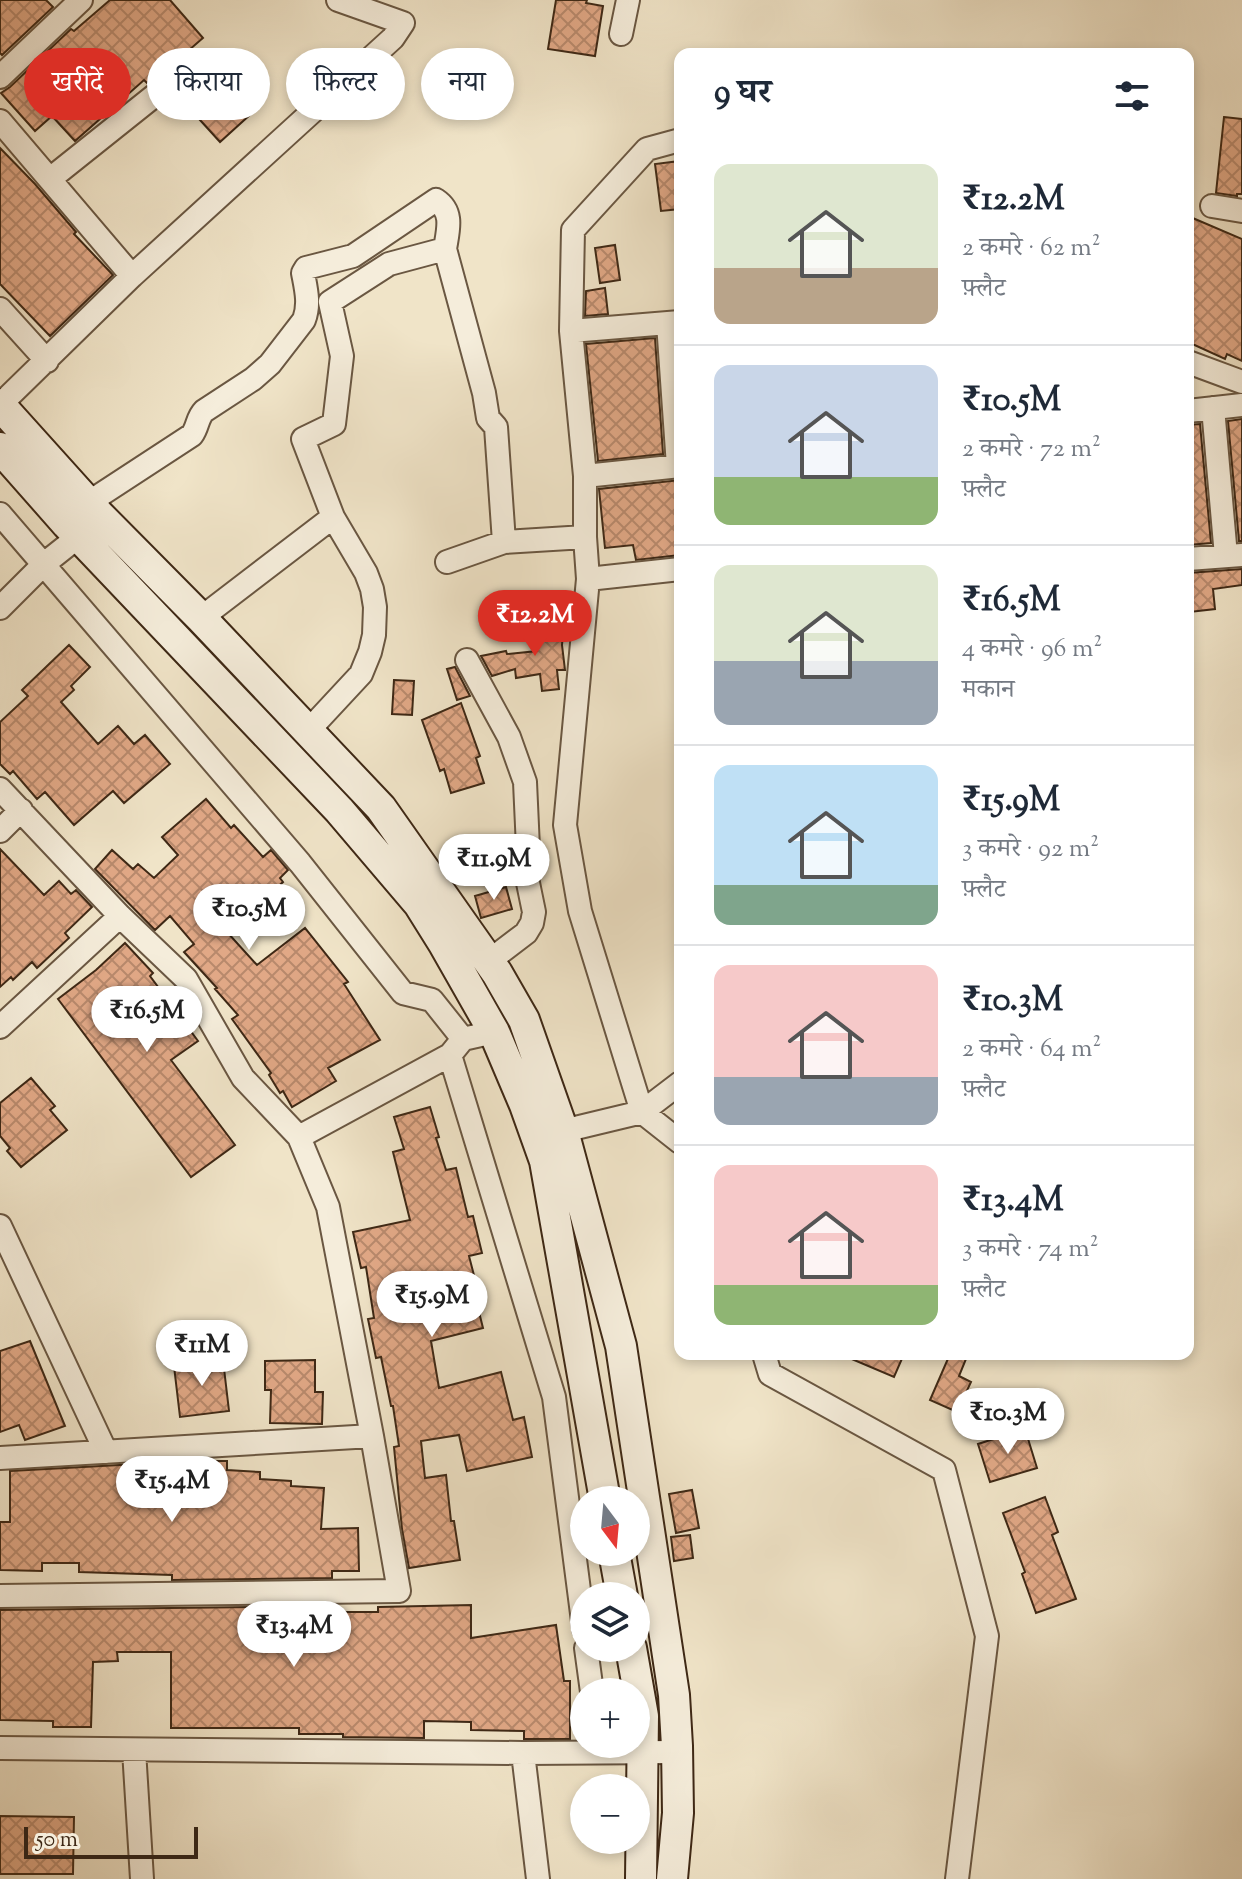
<!DOCTYPE html>
<html lang="hi">
<meta charset="utf-8">
<style>
:root{--surface:#fff;--page:#f6f6f7;--text:#1f2937;--muted:#747a83;--line:#e0e1e3;--accent:#d93025}
body{margin:0;font-family:"Sorts Mill Goudy","Noto Serif Devanagari",serif;background:var(--page);color:var(--text);height:100vh;display:flex;flex-direction:column;font-size:30px;white-space:nowrap}
*{box-sizing:border-box;margin:0}
p{font-size:26px;color:var(--muted)}
.icon{flex:none;width:44px;height:44px;fill:none;stroke:currentColor;stroke-width:2;stroke-linecap:round;stroke-linejoin:round}
.map{position:relative;flex:1;overflow:hidden}
.side{position:absolute;left:674px;top:48px;width:520px;height:1312px;display:flex;flex-direction:column;background:var(--surface);border-radius:16px;box-shadow:0 4px 12px #0003}
.side>*{flex:none}
.top-card{position:absolute;left:24px;top:48px;width:530px;height:72px;display:flex;gap:16px}
.needle{width:52px;rotate:164deg}
.tools{position:absolute;left:570px;top:1486px;display:grid;gap:16px}
.tools a{display:grid;place-items:center;width:80px;height:80px;border-radius:50%;background:var(--surface);box-shadow:0 4px 12px #0003;font-size:40px}
.scale{position:absolute;left:24px;bottom:20px;width:174px;box-sizing:border-box;padding-left:8px;border:4px solid #3e2815;border-top:0;font-size:22px;line-height:28px;white-space:nowrap;color:#3e2815;-webkit-text-stroke:6px #f5eddb;paint-order:stroke}
.price{position:absolute;translate:-50% -68px;padding:0 18px;border-radius:28px;background:#fff;color:#222;font-size:26px;line-height:52px;filter:drop-shadow(0 2px 4px #0008)}
.price::after{content:'';position:absolute;left:50%;top:48px;width:24px;height:18px;margin-left:-12px;background:inherit;clip-path:polygon(0 0,100% 0,50% 100%)}
.price.selected{background:var(--accent);color:#fff}
ul{padding:0;list-style:none}
li{display:flex;align-items:center;gap:24px;height:200px;padding:0 40px}
li+li{border-top:2px solid var(--line)}
li span{display:grid;place-items:center;flex:none;width:224px;height:160px;border-radius:16px;color:#555}
li>.icon{margin-inline-start:auto}
span .icon{width:96px;height:96px;fill:#fffc;stroke-width:1}
li b{font-size:34px}
h2{display:flex;justify-content:space-between;align-items:center;height:96px;padding:0 40px;font-size:34px}
.chip{padding:0 28px;border-radius:36px;background:var(--surface);box-shadow:0 4px 12px #0003;font-size:28px;line-height:72px}
.chip.selected{background:var(--accent);color:#fff}
.map>svg:first-child{display:block}
.building{fill:url(#building-cross-hatch);stroke:#3e2815;stroke-width:2}
.lines{fill:none;stroke-linecap:round;stroke-linejoin:round}
.minor-casing{stroke:#6a5742;stroke-width:26}
.secondary-casing{stroke:#3e2815;stroke-width:34}
.minor{stroke:#f5eddb;stroke-width:22}
.secondary{stroke:#f5eddb;stroke-width:30}
</style>
<div class="map">
<svg width="1242" height="1879" viewBox="0 0 1242 1879">
<defs>
<pattern id="building-cross-hatch" width="8" height="8" patternUnits="userSpaceOnUse" patternTransform="scale(2)"><rect width="8" height="8" fill="#e1a886"/><path d="M0 0l8 8M0 8l8-8" fill="none" stroke="#b8896c"/></pattern>
</defs>
<rect width="100%" height="100%" fill="#f0e4c8"/>
<filter id="stains"><feTurbulence type="fractalNoise" baseFrequency=".0025" numOctaves="4"/><feColorMatrix values="0 0 0 0 .2 0 0 0 0 .09 0 0 0 0 .02 0 0 0 .5 -.17"/></filter>
<radialGradient id="worn" r=".72"><stop offset=".6" stop-color="#630" stop-opacity="0"/><stop offset="1" stop-color="#630" stop-opacity=".3"/></radialGradient>
<path class="building" d="M 0,0 L 46,0 L 53,7 L 2,55 L 0,53 Z
M 110,0 L 170,0 L 203,38 L 166,70 L 147,83 L 144,80 L 75,141 L 52,116 L 35,131 L 1,93 L 10,87 L 71,29 L 74,31 Z
M 556,0 L 587,0 L 586,3 L 603,6 L 595,56 L 548,49 Z
M 242,82 L 262,104 L 220,142 L 200,120 Z
M 1224,117 L 1242,119 L 1242,194 L 1237,194 L 1237,196 L 1216,193 Z
M 0,148 L 35,184 L 76,232 L 74,234 L 113,275 L 50,336 L 0,284 Z
M 680,161 L 680,209 L 661,211 L 655,164 Z
M 1188,216 L 1242,239 L 1242,361 L 1227,354 L 1225,359 L 1188,342 Z
M 615,245 L 620,280 L 600,283 L 595,248 Z
M 605,288 L 608,314 L 585,316 L 586,291 Z
M 655,338 L 663,454 L 598,461 L 586,344 Z
M 1242,419 L 1242,541 L 1239,541 L 1228,421 Z
M 1200,424 L 1211,543 L 1188,545 L 1188,425 Z
M 680,480 L 680,555 L 636,560 L 633,545 L 605,548 L 599,489 Z
M 1242,569 L 1242,585 L 1213,589 L 1215,609 L 1190,612 L 1188,573 Z
M 541,621 L 564,623 L 562,645 L 565,670 L 557,670 L 559,689 L 542,691 L 540,674 L 516,678 L 515,669 L 492,676 L 481,656 L 506,651 L 507,654 L 537,651 L 536,638 L 540,637 Z
M 69,645 L 90,667 L 71,686 L 74,690 L 61,702 L 98,744 L 118,726 L 134,744 L 145,735 L 170,764 L 124,803 L 113,791 L 74,825 L 45,792 L 37,799 L 13,771 L 10,774 L 0,764 L 0,722 L 28,696 L 22,690 Z
M 455,667 L 470,696 L 457,700 L 447,669 Z
M 394,680 L 414,681 L 412,715 L 392,714 Z
M 461,703 L 480,756 L 476,758 L 484,783 L 451,793 L 444,769 L 440,771 L 422,720 Z
M 206,799 L 231,828 L 234,825 L 263,857 L 271,850 L 288,870 L 280,878 L 283,882 L 227,932 L 257,965 L 305,928 L 348,982 L 344,984 L 380,1040 L 328,1068 L 336,1081 L 292,1107 L 283,1091 L 280,1093 L 269,1075 L 271,1073 L 232,1019 L 238,1015 L 215,989 L 217,988 L 184,952 L 194,944 L 170,916 L 155,930 L 95,869 L 112,850 L 133,869 L 138,864 L 154,878 L 178,855 L 162,837 Z
M 0,849 L 44,895 L 59,881 L 71,894 L 76,890 L 92,907 L 65,933 L 69,938 L 37,968 L 32,962 L 13,980 L 11,977 L 0,987 Z
M 506,887 L 512,909 L 481,918 L 475,896 Z
M 125,943 L 153,973 L 150,976 L 198,1041 L 171,1060 L 235,1145 L 191,1177 L 58,999 L 96,970 Z
M 31,1078 L 55,1106 L 50,1110 L 67,1130 L 21,1167 L 7,1151 L 10,1148 L 0,1136 L 0,1103 Z
M 430,1107 L 439,1137 L 436,1138 L 446,1170 L 456,1168 L 468,1217 L 473,1216 L 482,1253 L 469,1256 L 477,1287 L 473,1288 L 483,1328 L 431,1341 L 439,1388 L 501,1372 L 513,1420 L 524,1417 L 532,1457 L 467,1471 L 459,1435 L 421,1441 L 425,1478 L 446,1475 L 451,1521 L 454,1521 L 460,1560 L 409,1568 L 402,1529 L 394,1447 L 399,1446 L 393,1406 L 391,1406 L 381,1357 L 376,1358 L 368,1319 L 374,1318 L 366,1267 L 361,1268 L 353,1232 L 410,1220 L 393,1152 L 404,1149 L 394,1117 Z
M 30,1341 L 65,1426 L 25,1440 L 19,1425 L 0,1432 L 0,1351 Z
M 840,1354 L 904,1354 L 894,1377 Z
M 950,1354 L 968,1354 L 959,1376 L 971,1382 L 957,1412 L 930,1400 Z
M 223,1360 L 229,1411 L 180,1417 L 174,1366 Z
M 315,1360 L 315,1392 L 323,1392 L 322,1424 L 270,1423 L 271,1390 L 265,1390 L 265,1361 Z
M 1025,1429 L 1037,1468 L 990,1482 L 978,1444 Z
M 193,1461 L 227,1461 L 227,1470 L 260,1472 L 260,1479 L 291,1481 L 291,1486 L 324,1488 L 321,1529 L 358,1528 L 359,1571 L 332,1571 L 332,1578 L 172,1580 L 172,1575 L 79,1572 L 79,1563 L 42,1563 L 42,1571 L 0,1570 L 0,1522 L 10,1522 L 10,1471 Z
M 692,1490 L 699,1528 L 676,1533 L 669,1494 Z
M 1045,1497 L 1058,1532 L 1052,1535 L 1076,1599 L 1036,1613 L 1022,1574 L 1025,1572 L 1003,1513 Z
M 690,1535 L 693,1558 L 674,1561 L 671,1537 Z
M 471,1605 L 471,1638 L 556,1625 L 564,1681 L 570,1681 L 570,1739 L 524,1739 L 524,1731 L 471,1730 L 471,1722 L 424,1721 L 424,1738 L 343,1737 L 343,1734 L 299,1734 L 299,1728 L 171,1728 L 171,1652 L 117,1652 L 118,1661 L 93,1662 L 91,1727 L 53,1727 L 53,1721 L 0,1720 L 0,1610 L 332,1606 L 332,1609 L 335,1609 L 335,1612 L 378,1612 L 378,1607 Z
M 0,1816 L 74,1817 L 73,1874 L 0,1874 Z"/>
<g class="lines">
<g class="minor-casing">
<path id="minor" d="M 621,34 L 628,0
M 0,77 L 81,0
M 0,121 L 132,276
M 680,140 L 647,149 L 573,230 L 571,331 L 585,476 L 585,537 L 588,579 L 565,825 L 580,911 L 642,1112 L 680,1142
M 50,179 L 169,84
M 1212,206 L 1242,211
M 0,309 L 47,361
M 668,323 L 678,466
M 571,331 L 680,322
M 1188,362 L 1242,382
M 0,405 L 132,276 L 393,38 L 403,23 L 338,0
M 1213,408 L 1226,556
M 1188,411 L 1242,405
M 585,476 L 680,466
M 88,503 L 192,435 C 198,427 197,418 204,411 L 253,379 L 270,364 L 304,320 C 310,304 306,289 303,273 L 306,268 L 353,256 L 436,200 C 454,212 448,230 445,249
M 0,514 L 300,863 L 403,993 L 432,1000 L 463,1039
M 1188,559 L 1242,555
M 447,562 L 504,542 L 585,537
M 588,579 L 680,569
M 0,608 L 44,564 L 88,529
M 201,618 L 333,517
M 467,660 L 509,737 L 525,782 L 528,848 L 527,878 L 534,912 L 532,923 L 526,933 L 489,961
M 308,731 L 361,674 L 370,652 L 374,635 L 375,607 L 372,589 L 366,573 L 333,517 L 303,439 L 334,424 L 342,356 L 330,302 L 389,264 L 445,249 L 484,393 L 488,418 L 496,427 L 504,542
M 0,789 L 120,916 L 186,979 L 243,1078 L 299,1137 L 328,1207 L 372,1436 L 399,1591 L 0,1596
M 0,831 L 21,810
M 0,1027 L 120,916
M 450,1055 L 554,1397 L 584,1629
M 563,1131 L 642,1112 L 680,1083
M 299,1137 L 450,1055 L 463,1039 L 494,1032
M 0,1226 L 106,1452
M 764,1354 L 770,1374 L 944,1470 L 987,1636 L 957,1879
M 0,1458 L 372,1436
M 586,1648 L 592,1692
M 0,1748 L 523,1753 L 677,1752
M 134,1750 L 142,1879
M 523,1753 L 538,1879"/>
</g>
<g class="secondary-casing">
<path id="secondary" d="M 0,405 L 99,515 L 201,618 L 381,808 L 497,973 L 524,1020 L 563,1131 L 621,1346 L 674,1695 L 677,1746 L 678,1813 L 672,1879
M 0,448 L 67,524 L 339,810 L 419,904 L 444,944 L 494,1032 L 525,1105 L 545,1161 L 605,1500
M 614,1552 L 622,1596
M 631,1648 L 643,1716 L 641,1879"/>
</g>
<use href="#minor" class="minor"/>
<use href="#secondary" class="secondary"/>
</g>
<rect width="100%" height="100%" filter="url(#stains)"/>
<rect width="100%" height="100%" fill="url(#worn)"/>
</svg>
<div class="tools">
<a><svg class="needle" viewBox="-14 -14 28 28"><path d="M0-13l5 13h-10z" fill="#e53935"/><path d="M0 13l5-13h-10z" fill="#747a83"/></svg></a>
<a><svg class="icon" aria-label="layers" viewBox="0 0 24 24"><path d="M12 4l9 5-9 5-9-5zM3 14l9 5 9-5"/></svg></a>
<a>+</a>
<a>−</a>
</div>
<div class="scale">50 m</div>
<b class="price selected" style="left:535px;top:658px">₹12.2M</b>
<b class="price" style="left:494px;top:902px">₹11.9M</b>
<b class="price" style="left:249px;top:952px">₹10.5M</b>
<b class="price" style="left:147px;top:1054px">₹16.5M</b>
<b class="price" style="left:432px;top:1339px">₹15.9M</b>
<b class="price" style="left:202px;top:1388px">₹11M</b>
<b class="price" style="left:1008px;top:1456px">₹10.3M</b>
<b class="price" style="left:172px;top:1524px">₹15.4M</b>
<b class="price" style="left:294px;top:1669px">₹13.4M</b>
<div class="top-card">
<a class="chip selected">खरीदें</a>
<a class="chip">किराया</a>
<a class="chip">फ़िल्टर</a>
<a class="chip">नया</a>
</div>
<section class="side">
<h2>9 घर<svg class="icon" aria-label="filters" viewBox="0 0 24 24"><path d="M4 7h16M4 17h16"/><circle cx="9" cy="7" r="2"/><circle cx="15" cy="17" r="2"/></svg></h2>
<ul>
<li><span style="background:linear-gradient(#dfe7d0 65%,#b9a48a 0)"><svg class="icon" aria-label="home" viewBox="0 0 24 24"><path d="M3 11l9-7 9 7M6 9v11h12V9"/></svg></span><div><b>₹12.2M</b><p>2 कमरे · 62 m²</p><p>फ़्लैट</p></div></li>
<li><span style="background:linear-gradient(#c9d6e8 70%,#8fb573 0)"><svg class="icon" aria-label="home" viewBox="0 0 24 24"><path d="M3 11l9-7 9 7M6 9v11h12V9"/></svg></span><div><b>₹10.5M</b><p>2 कमरे · 72 m²</p><p>फ़्लैट</p></div></li>
<li><span style="background:linear-gradient(#dfe7d0 60%,#9aa5b1 0)"><svg class="icon" aria-label="home" viewBox="0 0 24 24"><path d="M3 11l9-7 9 7M6 9v11h12V9"/></svg></span><div><b>₹16.5M</b><p>4 कमरे · 96 m²</p><p>मकान</p></div></li>
<li><span style="background:linear-gradient(#bfe0f5 75%,#7fa58c 0)"><svg class="icon" aria-label="home" viewBox="0 0 24 24"><path d="M3 11l9-7 9 7M6 9v11h12V9"/></svg></span><div><b>₹15.9M</b><p>3 कमरे · 92 m²</p><p>फ़्लैट</p></div></li>
<li><span style="background:linear-gradient(#f6c9c9 70%,#9aa5b1 0)"><svg class="icon" aria-label="home" viewBox="0 0 24 24"><path d="M3 11l9-7 9 7M6 9v11h12V9"/></svg></span><div><b>₹10.3M</b><p>2 कमरे · 64 m²</p><p>फ़्लैट</p></div></li>
<li><span style="background:linear-gradient(#f6c9c9 75%,#8fb573 0)"><svg class="icon" aria-label="home" viewBox="0 0 24 24"><path d="M3 11l9-7 9 7M6 9v11h12V9"/></svg></span><div><b>₹13.4M</b><p>3 कमरे · 74 m²</p><p>फ़्लैट</p></div></li>
</ul>
</section>
</div>
